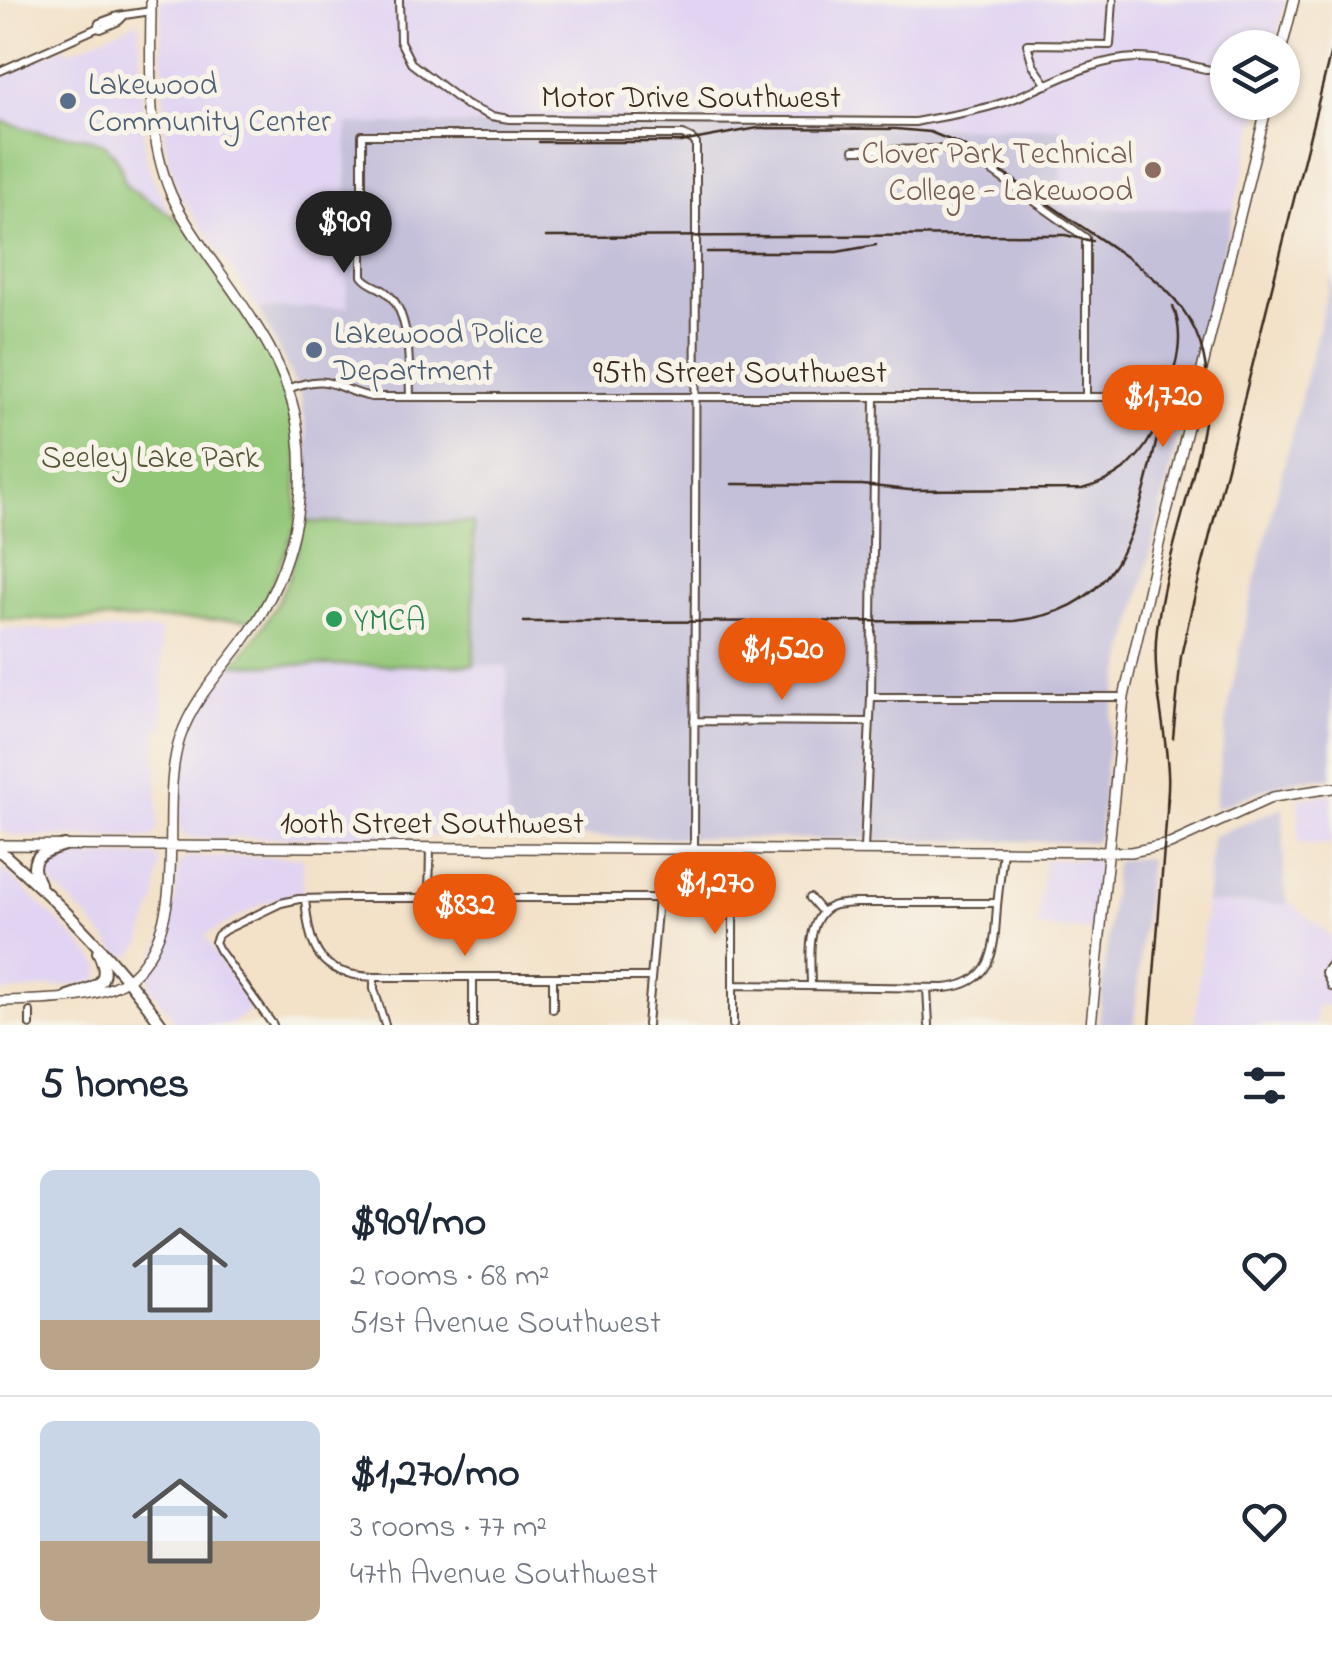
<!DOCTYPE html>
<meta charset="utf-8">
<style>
:root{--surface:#fff;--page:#f6f6f7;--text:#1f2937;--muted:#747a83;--line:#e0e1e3;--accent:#ea580c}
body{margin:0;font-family:"Indie Flower",sans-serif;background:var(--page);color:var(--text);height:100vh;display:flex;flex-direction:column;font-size:38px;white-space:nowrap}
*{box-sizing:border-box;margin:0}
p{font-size:32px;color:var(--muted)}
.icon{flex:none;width:55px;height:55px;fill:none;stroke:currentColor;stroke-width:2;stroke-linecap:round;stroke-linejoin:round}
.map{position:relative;height:1025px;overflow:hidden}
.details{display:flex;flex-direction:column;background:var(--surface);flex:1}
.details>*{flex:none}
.buttons{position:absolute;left:1210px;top:30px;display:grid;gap:20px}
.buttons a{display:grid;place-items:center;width:90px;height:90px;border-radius:50%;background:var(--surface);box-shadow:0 2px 8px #0004;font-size:50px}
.price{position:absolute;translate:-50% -85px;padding:0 22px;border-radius:35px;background:var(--accent);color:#fff;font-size:32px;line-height:65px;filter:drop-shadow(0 2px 5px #0008)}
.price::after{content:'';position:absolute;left:50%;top:60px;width:30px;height:22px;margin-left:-15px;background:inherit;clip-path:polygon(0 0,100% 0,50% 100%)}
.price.current{background:#222;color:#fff}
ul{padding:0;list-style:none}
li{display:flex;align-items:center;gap:30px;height:250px;padding:0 40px}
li+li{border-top:2px solid var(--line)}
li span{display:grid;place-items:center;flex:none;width:280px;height:200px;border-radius:15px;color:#555}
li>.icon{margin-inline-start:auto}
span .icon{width:120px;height:120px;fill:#fffc;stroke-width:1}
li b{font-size:42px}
h2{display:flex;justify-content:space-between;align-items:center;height:120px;padding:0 40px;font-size:42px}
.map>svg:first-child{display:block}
.built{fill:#e1d4f3}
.industrial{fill:#c5c0da}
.green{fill:#93c778;stroke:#67784b;stroke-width:2.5}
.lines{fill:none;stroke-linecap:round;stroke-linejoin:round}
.street-casing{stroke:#574538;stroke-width:10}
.secondary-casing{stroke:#574538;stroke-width:12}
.primary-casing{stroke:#574538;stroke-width:14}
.street{stroke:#fff;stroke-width:6}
.secondary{stroke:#fff;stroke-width:9}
.primary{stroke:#fff;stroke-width:10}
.rail{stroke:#3b2a1e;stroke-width:2.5}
.service-dot{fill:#5c6f8a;stroke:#f7f3e8;stroke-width:4}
.education-dot{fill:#8d6e63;stroke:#f7f3e8;stroke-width:4}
.leisure-dot{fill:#2e9e5b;stroke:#f7f3e8;stroke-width:4}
.labels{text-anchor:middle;stroke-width:10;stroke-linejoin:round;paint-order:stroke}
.service-label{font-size:32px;fill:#4e5e75;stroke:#f7f3e8;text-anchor:start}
.street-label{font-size:32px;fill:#3b2a1e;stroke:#f7f3e8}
.education-label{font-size:32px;fill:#785e54;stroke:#f7f3e8;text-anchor:end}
.park-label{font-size:32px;fill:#555939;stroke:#f7f3e8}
.leisure-label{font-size:32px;fill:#27864d;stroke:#f7f3e8;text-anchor:start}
</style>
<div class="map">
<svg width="1332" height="1025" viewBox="0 0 1332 1025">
<rect width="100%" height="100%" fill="#f7f3e8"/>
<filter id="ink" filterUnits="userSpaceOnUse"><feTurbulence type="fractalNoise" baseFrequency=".01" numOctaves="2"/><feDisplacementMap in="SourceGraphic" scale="20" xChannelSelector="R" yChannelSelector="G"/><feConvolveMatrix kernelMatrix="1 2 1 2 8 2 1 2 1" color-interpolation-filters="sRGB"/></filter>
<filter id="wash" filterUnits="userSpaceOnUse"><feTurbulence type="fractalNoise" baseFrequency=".0048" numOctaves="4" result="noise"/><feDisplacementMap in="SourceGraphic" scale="40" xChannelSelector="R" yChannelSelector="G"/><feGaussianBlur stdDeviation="2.25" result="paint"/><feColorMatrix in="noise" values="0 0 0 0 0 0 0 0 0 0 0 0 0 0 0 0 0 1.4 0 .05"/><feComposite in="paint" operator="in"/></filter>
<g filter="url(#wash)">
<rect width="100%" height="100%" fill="#f3e1c8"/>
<path class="built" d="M 161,0 L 1286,0 L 1274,47 L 1228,48 L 1228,102 L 1261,103 L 1234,209 L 1061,209 L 1061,128 L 348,124 L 347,307 L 259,309 L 179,194 L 165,145 Z
M 139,21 L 145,156 L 151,174 L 171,215 L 104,171 L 0,123 L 0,76 L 66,46 L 69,52 Z
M 0,629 L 161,630 L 164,729 L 156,731 L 158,830 L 155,834 L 149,838 L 10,836 L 10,832 L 0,832 Z
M 233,665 L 507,666 L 507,836 L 191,838 L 184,835 L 180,828 L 180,793 L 183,766 L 189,740 L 205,704 Z
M 1332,794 L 1332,844 L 1299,844 L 1299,798 Z
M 52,856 L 153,856 L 159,858 L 160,863 L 156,899 L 140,946 L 132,955 L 124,957 L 119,954 L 84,914 L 43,875 L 39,868 L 41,862 Z
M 188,857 L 303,857 L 303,892 L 264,903 L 205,936 L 224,968 L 254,1008 L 230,1025 L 177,1025 L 150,986 L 151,966 L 167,930 L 175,902 L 180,863 Z
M 1094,859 L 1098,865 L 1091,931 L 1038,927 L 1044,860 Z
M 0,866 L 58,921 L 98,962 L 101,967 L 99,978 L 90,983 L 0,993 Z
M 1206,903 L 1292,904 L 1332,937 L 1332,961 L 1326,968 L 1332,989 L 1332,1006 L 1317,1005 L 1315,1025 L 1195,1025 Z"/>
<path class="industrial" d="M 347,124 L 1062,128 L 1061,208 L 1234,209 L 1111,715 L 1099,836 L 1094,842 L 507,836 L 507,667 L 474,665 L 473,523 L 304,522 L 308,479 L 308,442 L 301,396 L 259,309 L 347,307 Z
M 1332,274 L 1332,778 L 1302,779 L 1273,786 L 1214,809 L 1229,704 L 1252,593 Z
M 1283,807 L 1284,879 L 1288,904 L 1206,903 L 1212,837 Z
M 1149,858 L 1134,1025 L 1099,1025 L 1115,864 L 1120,860 Z"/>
<path class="green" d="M 0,121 C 16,125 31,131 47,133 C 90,138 117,135 125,185 L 188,226 L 275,356 L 298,430 L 296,526 L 257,620 L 0,619 Z
M 304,522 L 473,523 L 474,665 L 233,665 C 271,624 294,577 304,522 Z"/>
</g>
<g filter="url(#ink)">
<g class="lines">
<g class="street-casing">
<path id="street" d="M 399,0 L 400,41 L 411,63 L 466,105 L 491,116 L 509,119 L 915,122 C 945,116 976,112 1005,102 C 1049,86 1089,59 1136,58 C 1167,58 1198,68 1228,74
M 97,28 L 99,23 L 118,16 L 151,11
M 0,71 L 97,28 L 101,29 L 119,21 L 124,16
M 1047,85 L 1033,65 L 1027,44 L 1110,45 L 1113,0
M 854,150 L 961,149 L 1086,238 L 1086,397
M 288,389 C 331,372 332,388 371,397 L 1196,397
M 410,397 C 409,368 411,314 388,294 C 379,285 369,286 362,276 L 362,135 L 683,135 L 693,140 L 696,144 L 696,237 L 694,849
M 871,697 L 1124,697
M 694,721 L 870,722
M 733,849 L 733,1025
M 864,849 L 871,697 L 875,397
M 429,897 L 430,848
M 810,898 L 822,912
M 305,899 C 310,949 317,975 374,977 L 650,977
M 1332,963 L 1325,972 L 1332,987
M 374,977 L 374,989 L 385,1025
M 473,977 L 473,1025
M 733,985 L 944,988 C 996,984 994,946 997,906 C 999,887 1001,869 1003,850
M 811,986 C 811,964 806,929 823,912 C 831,903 844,904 855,903 L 997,903
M 927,988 L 929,1025
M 553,1009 L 553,977
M 30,1012 L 30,1025
M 273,1025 L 219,950 L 215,942 L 218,935 L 225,930 L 281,903 L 299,899 L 343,898 L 732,898
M 647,1025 L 658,899"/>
</g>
<g class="secondary-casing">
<path id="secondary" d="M 1282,48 L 1294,0
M 0,845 L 1131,852 L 1170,844 L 1273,797 L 1332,788
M 0,1001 C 39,1000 109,1002 137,971 C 192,912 157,809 180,738 C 193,700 218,675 241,644 C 288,582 308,508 298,431 C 289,364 248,312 210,258 C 196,237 181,217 171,194 C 145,133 151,64 151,0
M 1091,1025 L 1124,697 L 1158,548 L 1268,102"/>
</g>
<g class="primary-casing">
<path id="primary" d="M 0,851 C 60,903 116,961 162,1025
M 39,883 C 25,857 42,852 64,845
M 68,996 C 95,987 114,984 98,952"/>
</g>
<use href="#street" class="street"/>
<use href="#secondary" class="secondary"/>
<use href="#primary" class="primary"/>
<path class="rail" d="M 539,142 L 681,142 L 758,128 L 896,129 L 930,132 L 962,145 C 1000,170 1037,196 1075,222 C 1154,276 1222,311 1204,422 C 1193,492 1165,559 1157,629 C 1151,678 1166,725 1168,773 C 1169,785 1167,798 1167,811
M 546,237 L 1042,235 L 1065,235 L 1092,241
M 707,252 L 837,252 L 876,245
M 1167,393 C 1177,364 1185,336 1173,306
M 732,484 L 862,485 L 909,490 L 1082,489 C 1114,480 1136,465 1152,435
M 524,622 L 1014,621 C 1107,611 1129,554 1149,473 C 1156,443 1163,412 1171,382
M 1173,738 L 1181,656 L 1191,611 L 1332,47
M 1150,1025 L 1168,798"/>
</g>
</g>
<g class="service-dot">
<circle cx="68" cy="101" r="10"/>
<circle cx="314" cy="350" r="10"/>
</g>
<circle class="education-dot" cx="1153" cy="170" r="10"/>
<circle class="leisure-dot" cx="334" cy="619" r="10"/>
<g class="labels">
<g class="service-label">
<text x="88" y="94">Lakewood<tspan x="88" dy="37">Community Center</tspan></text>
<text x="334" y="343">Lakewood Police<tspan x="334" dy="37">Department</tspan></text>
</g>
<g class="street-label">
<text x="691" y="107">Motor Drive Southwest</text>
<text x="740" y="382">95th Street Southwest</text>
<text x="432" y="833">100th Street Southwest</text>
</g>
<g class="education-label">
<text x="1133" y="163">Clover Park Technical<tspan x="1133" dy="37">College - Lakewood</tspan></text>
</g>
<g class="park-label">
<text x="150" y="467">Seeley Lake Park</text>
</g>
<g class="leisure-label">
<text x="354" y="630">YMCA</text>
</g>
</g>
</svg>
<div class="buttons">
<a><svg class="icon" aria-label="layers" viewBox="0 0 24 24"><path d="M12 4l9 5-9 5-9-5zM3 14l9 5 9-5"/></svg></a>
</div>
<b class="price current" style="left:344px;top:276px">$909</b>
<b class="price" style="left:1163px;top:450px">$1,720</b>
<b class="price" style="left:782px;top:703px">$1,520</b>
<b class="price" style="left:715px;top:937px">$1,270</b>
<b class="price" style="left:465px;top:959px">$832</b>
</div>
<section class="details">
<h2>5 homes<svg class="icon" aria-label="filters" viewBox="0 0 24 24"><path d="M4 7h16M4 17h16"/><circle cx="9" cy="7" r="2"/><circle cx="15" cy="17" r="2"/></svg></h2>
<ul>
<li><span style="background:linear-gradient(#c9d6e8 75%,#b9a48a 0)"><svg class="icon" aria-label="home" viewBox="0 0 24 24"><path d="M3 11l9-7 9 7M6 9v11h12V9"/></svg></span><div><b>$909/mo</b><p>2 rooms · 68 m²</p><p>51st Avenue Southwest</p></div><svg class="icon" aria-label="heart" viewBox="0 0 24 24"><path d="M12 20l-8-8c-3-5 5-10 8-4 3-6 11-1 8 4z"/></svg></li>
<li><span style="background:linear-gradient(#c9d6e8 60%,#b9a48a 0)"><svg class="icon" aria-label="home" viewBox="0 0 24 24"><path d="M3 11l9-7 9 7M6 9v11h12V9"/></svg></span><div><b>$1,270/mo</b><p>3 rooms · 77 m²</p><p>47th Avenue Southwest</p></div><svg class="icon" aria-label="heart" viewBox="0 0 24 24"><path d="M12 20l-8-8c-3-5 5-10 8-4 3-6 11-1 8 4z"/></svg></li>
</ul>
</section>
